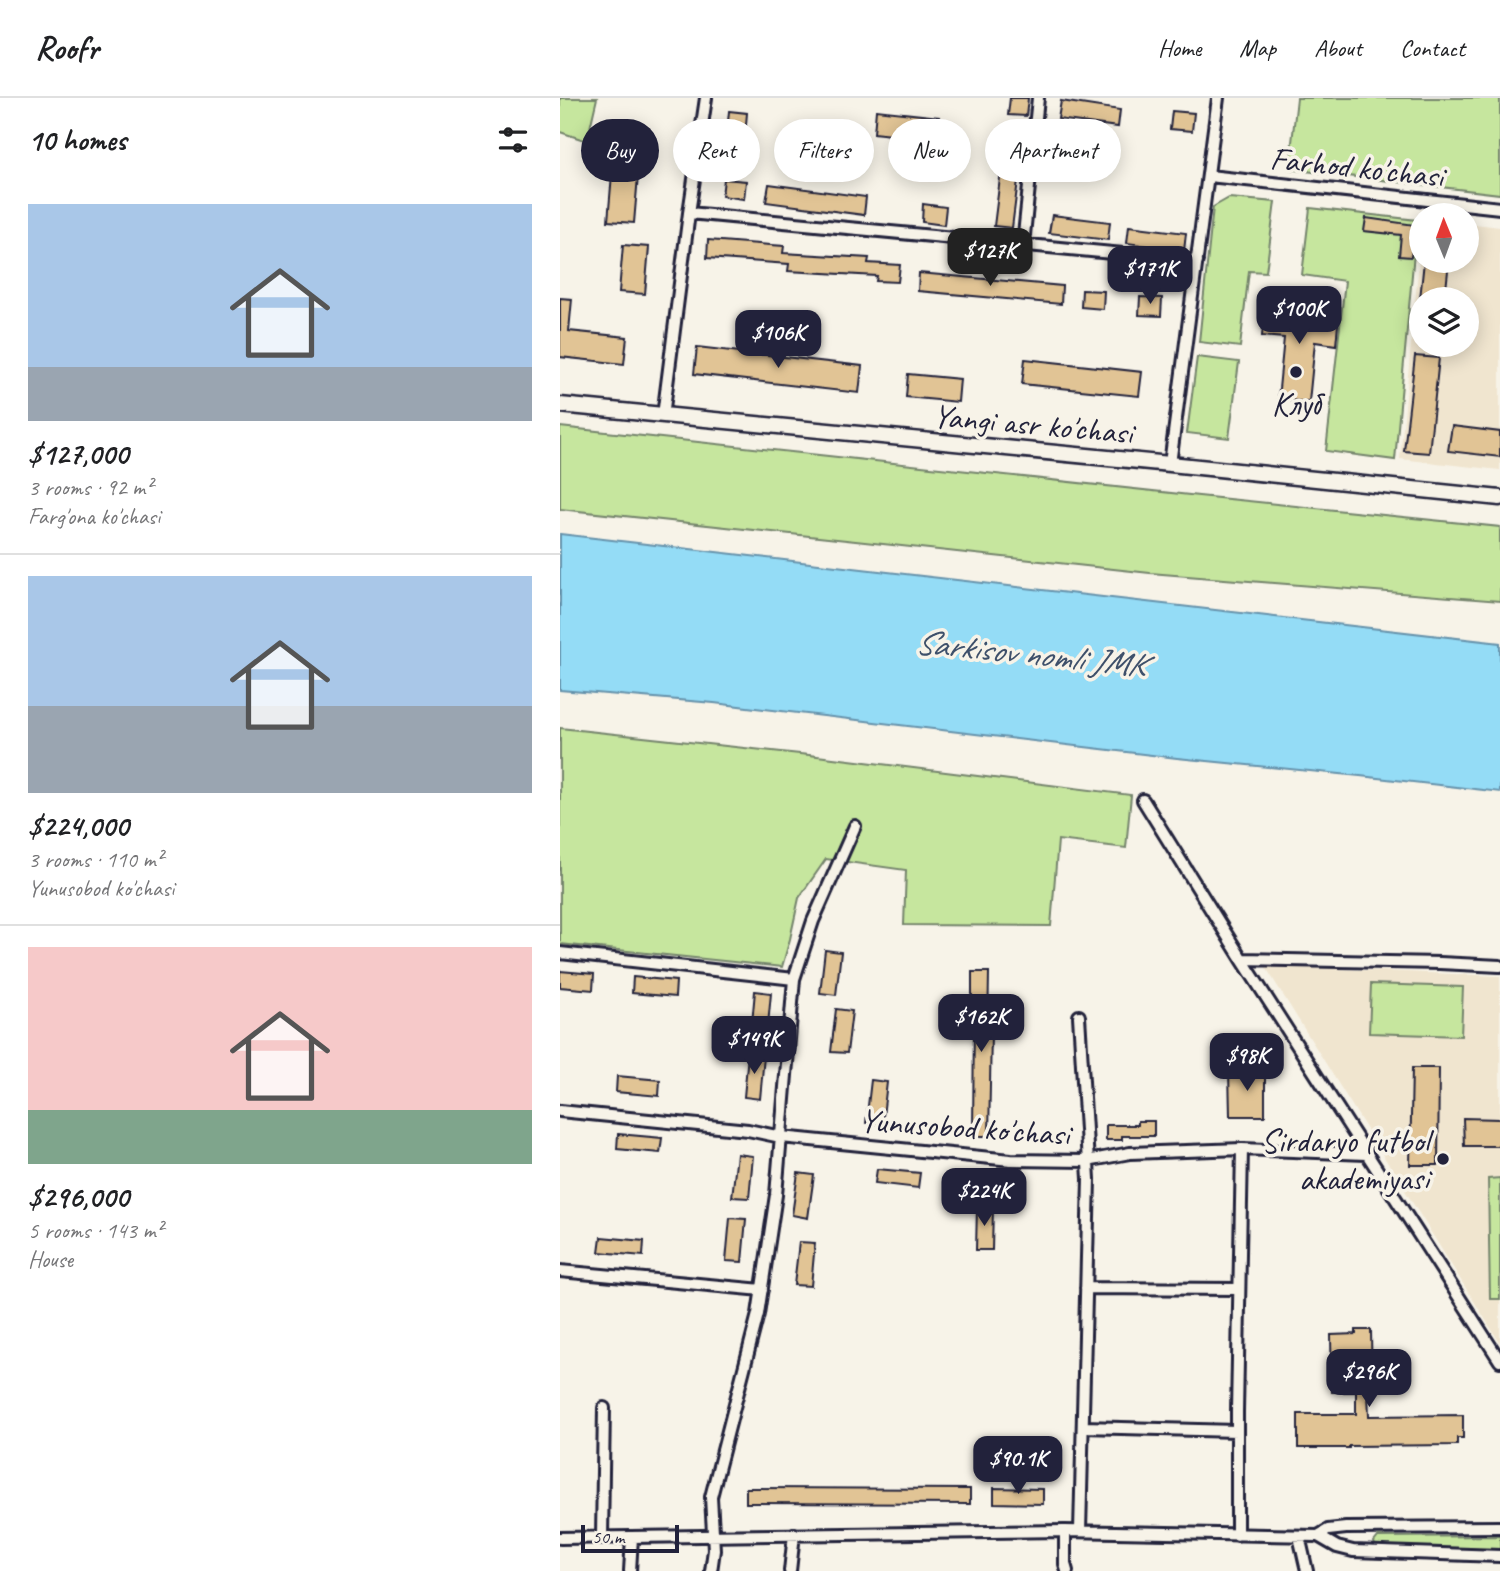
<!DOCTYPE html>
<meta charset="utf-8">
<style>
:root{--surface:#fff;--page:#f2f2f2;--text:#202124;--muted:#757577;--line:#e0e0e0;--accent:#22223b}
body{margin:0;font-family:Caveat,sans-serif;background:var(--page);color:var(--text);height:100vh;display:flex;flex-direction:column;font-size:26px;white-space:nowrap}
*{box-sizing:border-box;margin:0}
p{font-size:23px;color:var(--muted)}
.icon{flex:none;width:38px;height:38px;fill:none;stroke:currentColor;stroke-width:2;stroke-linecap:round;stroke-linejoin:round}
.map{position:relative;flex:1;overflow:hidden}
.panel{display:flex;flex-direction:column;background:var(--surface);width:560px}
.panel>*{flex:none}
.hud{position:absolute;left:21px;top:21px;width:665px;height:63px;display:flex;gap:14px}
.needle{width:46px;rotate:359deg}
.tools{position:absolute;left:849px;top:105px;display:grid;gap:14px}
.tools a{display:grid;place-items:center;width:70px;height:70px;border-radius:50%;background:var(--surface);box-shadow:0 4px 18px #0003;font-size:35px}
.scale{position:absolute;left:21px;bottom:18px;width:98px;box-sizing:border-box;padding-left:7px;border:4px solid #22223b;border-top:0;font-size:19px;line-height:24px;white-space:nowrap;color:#22223b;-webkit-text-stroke:5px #f7f3e8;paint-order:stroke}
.price{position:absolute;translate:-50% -60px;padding:0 16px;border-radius:14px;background:var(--accent);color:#fff;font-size:23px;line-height:46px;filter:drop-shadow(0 2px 4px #0008)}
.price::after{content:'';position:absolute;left:50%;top:42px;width:21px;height:16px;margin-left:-10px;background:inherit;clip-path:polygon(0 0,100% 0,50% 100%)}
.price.selected{background:#222;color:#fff}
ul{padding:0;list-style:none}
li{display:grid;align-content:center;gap:14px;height:371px;padding:0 28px}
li+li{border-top:2px solid var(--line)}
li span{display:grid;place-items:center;height:217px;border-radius:0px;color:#555}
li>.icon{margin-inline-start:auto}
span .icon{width:126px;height:126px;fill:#fffc;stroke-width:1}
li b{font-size:30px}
h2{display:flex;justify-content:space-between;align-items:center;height:84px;padding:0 28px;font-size:30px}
.chip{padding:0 24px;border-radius:32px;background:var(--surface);box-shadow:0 4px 18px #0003;font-size:24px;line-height:63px}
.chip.selected{background:var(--accent);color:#fff}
header{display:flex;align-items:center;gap:42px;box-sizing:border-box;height:98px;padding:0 35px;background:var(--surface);border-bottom:2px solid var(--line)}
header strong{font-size:33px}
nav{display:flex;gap:38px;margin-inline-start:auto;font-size:24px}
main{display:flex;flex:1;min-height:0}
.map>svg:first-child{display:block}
.built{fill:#f0e5cf;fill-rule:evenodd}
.green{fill:#c6e69e;stroke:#74846c;stroke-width:2}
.water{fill:#94dcf6;stroke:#6692ab;stroke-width:2}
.building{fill:#e1c495;stroke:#22223b;stroke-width:2}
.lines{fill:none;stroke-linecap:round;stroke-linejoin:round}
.street-casing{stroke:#22223b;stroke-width:16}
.secondary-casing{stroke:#22223b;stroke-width:19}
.street{stroke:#f7f3e8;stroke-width:10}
.secondary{stroke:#f7f3e8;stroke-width:14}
.poi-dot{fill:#22223b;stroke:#f7f3e8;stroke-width:2.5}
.labels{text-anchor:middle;stroke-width:7;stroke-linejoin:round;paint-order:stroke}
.street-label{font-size:33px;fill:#22223b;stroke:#f7f3e8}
.poi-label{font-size:33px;fill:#22223b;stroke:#f7f3e8}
.water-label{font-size:35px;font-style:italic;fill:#3e506a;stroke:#f7f3e8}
</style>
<header>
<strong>Roofr</strong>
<nav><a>Home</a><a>Map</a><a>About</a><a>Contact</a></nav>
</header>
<main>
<section class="panel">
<h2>10 homes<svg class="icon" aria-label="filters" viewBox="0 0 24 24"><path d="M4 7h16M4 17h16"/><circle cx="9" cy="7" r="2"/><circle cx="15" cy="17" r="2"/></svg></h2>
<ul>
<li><span style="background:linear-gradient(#a9c7e8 75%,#9aa5b1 0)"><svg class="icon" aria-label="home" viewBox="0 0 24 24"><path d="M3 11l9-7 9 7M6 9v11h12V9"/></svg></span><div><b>$127,000</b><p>3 rooms · 92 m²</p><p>Farg'ona ko'chasi</p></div></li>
<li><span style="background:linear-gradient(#a9c7e8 60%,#9aa5b1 0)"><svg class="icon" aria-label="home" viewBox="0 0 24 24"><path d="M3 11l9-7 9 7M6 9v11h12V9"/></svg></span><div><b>$224,000</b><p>3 rooms · 110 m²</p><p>Yunusobod ko'chasi</p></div></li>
<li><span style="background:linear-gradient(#f6c9c9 75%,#7fa58c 0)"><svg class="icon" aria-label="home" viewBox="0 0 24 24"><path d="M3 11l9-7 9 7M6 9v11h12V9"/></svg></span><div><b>$296,000</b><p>5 rooms · 143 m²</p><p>House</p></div></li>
</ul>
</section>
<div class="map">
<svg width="940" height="1473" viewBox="0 0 940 1473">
<rect width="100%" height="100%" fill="#f7f3e8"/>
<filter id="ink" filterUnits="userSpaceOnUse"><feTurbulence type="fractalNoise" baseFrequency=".0143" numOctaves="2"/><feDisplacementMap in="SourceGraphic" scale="14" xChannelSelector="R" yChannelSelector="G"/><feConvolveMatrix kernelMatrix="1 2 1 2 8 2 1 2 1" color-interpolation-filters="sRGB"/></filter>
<g filter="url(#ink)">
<path class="built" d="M 907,125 L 940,129 L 940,372 L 840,361 L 861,142 L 861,163 L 906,163 ZM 861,201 L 906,201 L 906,247 L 861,247 Z
M 705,868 L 940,878 L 940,1245 Z"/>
<path class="green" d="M 0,0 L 37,0 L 27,43 L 0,34 Z
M 737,0 L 940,0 L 940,96 L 729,71 Z
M 669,100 L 715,104 L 706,174 L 689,173 L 680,249 L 639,244 L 653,109 Z
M 750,110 L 857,122 L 835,362 L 766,353 L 785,183 L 742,177 Z
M 637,259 L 679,264 L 669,340 L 627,335 Z
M 0,329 L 639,398 L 940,429 L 940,503 L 590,475 L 0,411 Z
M 0,630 L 249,657 L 571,697 L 566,750 L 498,742 L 491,828 L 344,827 L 346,772 L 266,761 L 239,800 L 230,841 L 222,869 L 0,846 Z
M 811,886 L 903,889 L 901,938 L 809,935 Z
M 940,1080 L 940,1201 L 930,1201 L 928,1081 Z
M 940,1438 L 940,1452 L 821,1454 L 816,1450 L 814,1444 L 818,1439 Z"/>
<path class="water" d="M 0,436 L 940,545 L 940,694 L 800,678 L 617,660 L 154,605 L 0,592 Z"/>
<path class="building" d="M 450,0 L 468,0 L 466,18 L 448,17 Z
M 501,3 L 560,12 L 558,29 L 498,21 Z
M 316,12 L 379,19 L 377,42 L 314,35 Z
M 169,13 L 187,15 L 185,38 L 167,35 Z
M 612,13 L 634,15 L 632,33 L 610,31 Z
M 445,40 L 463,42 L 452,130 L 434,128 Z
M 52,76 L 78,78 L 74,125 L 48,123 Z
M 164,81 L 186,83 L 184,101 L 162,98 Z
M 209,86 L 306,99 L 304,117 L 206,104 Z
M 363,106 L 386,109 L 384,127 L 362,124 Z
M 492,117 L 550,124 L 548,142 L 489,135 Z
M 806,120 L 855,127 L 851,159 L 839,158 L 841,137 L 804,133 Z
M 569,128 L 626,135 L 624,153 L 567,145 Z
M 148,142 L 224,148 L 223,155 L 309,160 L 308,165 L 340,167 L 338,184 L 316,183 L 317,178 L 228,173 L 229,166 L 147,160 Z
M 63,147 L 89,149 L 85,196 L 59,194 Z
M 864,163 L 889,163 L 885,201 L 860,201 Z
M 359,175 L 502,188 L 501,206 L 358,193 Z
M 522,192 L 544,193 L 543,211 L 521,209 Z
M 580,199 L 602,200 L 601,218 L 579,217 Z
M 0,200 L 12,201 L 9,233 L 67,239 L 64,266 L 0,259 Z
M 705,208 L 779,216 L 776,247 L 755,244 L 749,304 L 718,301 L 724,240 L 702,238 Z
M 137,249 L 302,268 L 299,295 L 134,276 Z
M 855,258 L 879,260 L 869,355 L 844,353 Z
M 465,261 L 582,274 L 579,298 L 462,286 Z
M 348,276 L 400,281 L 398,304 L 346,299 Z
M 892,328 L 940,334 L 940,359 L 888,353 Z
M 265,852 L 281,854 L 276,897 L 260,895 Z
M 0,873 L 34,876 L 33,892 L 0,889 Z
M 412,874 L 429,874 L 428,934 L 431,934 L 429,1038 L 413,1038 L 414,917 L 412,917 Z
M 73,879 L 116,883 L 115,899 L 72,895 Z
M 195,893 L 211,895 L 207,938 L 191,936 Z
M 276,911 L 292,913 L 287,955 L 271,954 Z
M 188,956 L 204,958 L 200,1001 L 184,999 Z
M 852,970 L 879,970 L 878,1067 L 850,1067 Z
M 669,972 L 705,972 L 705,1018 L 670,1018 Z
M 57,978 L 100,982 L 99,998 L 56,994 Z
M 311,982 L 327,984 L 322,1027 L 306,1025 Z
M 903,1020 L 940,1021 L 940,1048 L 904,1048 Z
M 578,1023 L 594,1023 L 594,1038 L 562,1038 L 562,1042 L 546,1042 L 546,1027 L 578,1027 Z
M 58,1036 L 102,1040 L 100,1055 L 57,1051 Z
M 177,1056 L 193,1058 L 189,1100 L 172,1099 Z
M 317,1071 L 360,1075 L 358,1090 L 315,1085 Z
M 238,1075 L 254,1077 L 248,1120 L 232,1117 Z
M 417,1109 L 433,1109 L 432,1152 L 416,1152 Z
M 170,1120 L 186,1121 L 182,1164 L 166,1163 Z
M 41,1139 L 84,1143 L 83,1158 L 39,1154 Z
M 239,1144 L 255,1145 L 251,1188 L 234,1187 Z
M 796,1232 L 811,1232 L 812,1295 L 808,1295 L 809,1318 L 903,1317 L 903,1340 L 897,1340 L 897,1347 L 789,1348 L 789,1350 L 738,1350 L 738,1316 L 796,1316 L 796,1294 L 772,1294 L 771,1237 L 796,1236 Z
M 186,1390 L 410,1391 L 410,1406 L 186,1405 Z
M 434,1390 L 483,1391 L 483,1406 L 434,1405 Z"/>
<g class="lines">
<g class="street-casing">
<path id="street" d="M 649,78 L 940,110
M 129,115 L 637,163
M 463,147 L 478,0
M 103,318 L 129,115 L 146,0
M 610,366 L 658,0
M 583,702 L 683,863 L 940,1263
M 0,855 L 234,881
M 682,861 L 880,865 L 940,868
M 519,918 L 529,1081 L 520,1433
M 0,1013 L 188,1032 L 221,1039 L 451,1062 L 527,1063 L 570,1055 L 682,1051 L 806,1056
M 0,1173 L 202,1192
M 526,1190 L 679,1191
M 523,1329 L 677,1333
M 940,1429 L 786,1430 L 768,1432 L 758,1438 L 777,1449 L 793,1453 L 940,1458
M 505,1433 L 505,1466 L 507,1473
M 677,1437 L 677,1314 L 682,1051
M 739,1438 L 747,1473
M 42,1439 L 44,1310
M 0,1440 L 505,1433 L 758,1438
M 70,1473 L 72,1439
M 151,1473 L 154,1452 L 151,1399 L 198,1216 L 216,1097 L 234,881 L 253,823 L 295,728
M 230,1473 L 234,1436"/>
</g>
<g class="secondary-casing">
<path id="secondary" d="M 0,307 L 610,366 L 940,400"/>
</g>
<use href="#street" class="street"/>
<use href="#secondary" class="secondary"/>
</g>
</g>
<g class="poi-dot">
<circle cx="736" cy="274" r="7"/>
<circle cx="883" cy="1061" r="7"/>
</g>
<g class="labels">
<g class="street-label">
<text transform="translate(797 68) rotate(6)" y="12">Farhod ko'chasi</text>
<text transform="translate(473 325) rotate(5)" y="12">Yangi asr ko'chasi</text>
<text transform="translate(405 1028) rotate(4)" y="12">Yunusobod ko'chasi</text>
</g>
<g class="poi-label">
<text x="736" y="317">Клуб</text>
<text x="869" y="1054" text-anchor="end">Sirdaryo futbol<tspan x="869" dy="38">akademiyasi</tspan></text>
</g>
<g class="water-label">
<text transform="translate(470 555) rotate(6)" y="12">Sarkisov nomli JMK</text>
</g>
</g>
</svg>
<div class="tools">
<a><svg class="needle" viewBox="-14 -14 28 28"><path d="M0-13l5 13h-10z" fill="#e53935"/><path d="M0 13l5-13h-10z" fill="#757577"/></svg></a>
<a><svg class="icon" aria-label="layers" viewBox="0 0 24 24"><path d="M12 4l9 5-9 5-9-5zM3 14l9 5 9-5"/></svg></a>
</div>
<div class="scale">50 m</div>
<b class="price selected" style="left:430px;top:190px">$127K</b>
<b class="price" style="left:590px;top:208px">$171K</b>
<b class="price" style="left:739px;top:248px">$100K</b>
<b class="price" style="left:218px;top:272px">$106K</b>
<b class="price" style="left:421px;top:956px">$162K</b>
<b class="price" style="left:194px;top:978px">$149K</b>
<b class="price" style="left:687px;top:995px">$98K</b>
<b class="price" style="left:424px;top:1130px">$224K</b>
<b class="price" style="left:809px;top:1311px">$296K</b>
<b class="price" style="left:458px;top:1398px">$90.1K</b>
<div class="hud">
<a class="chip selected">Buy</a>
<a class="chip">Rent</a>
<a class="chip">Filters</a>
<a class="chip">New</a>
<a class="chip">Apartment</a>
</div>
</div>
</main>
